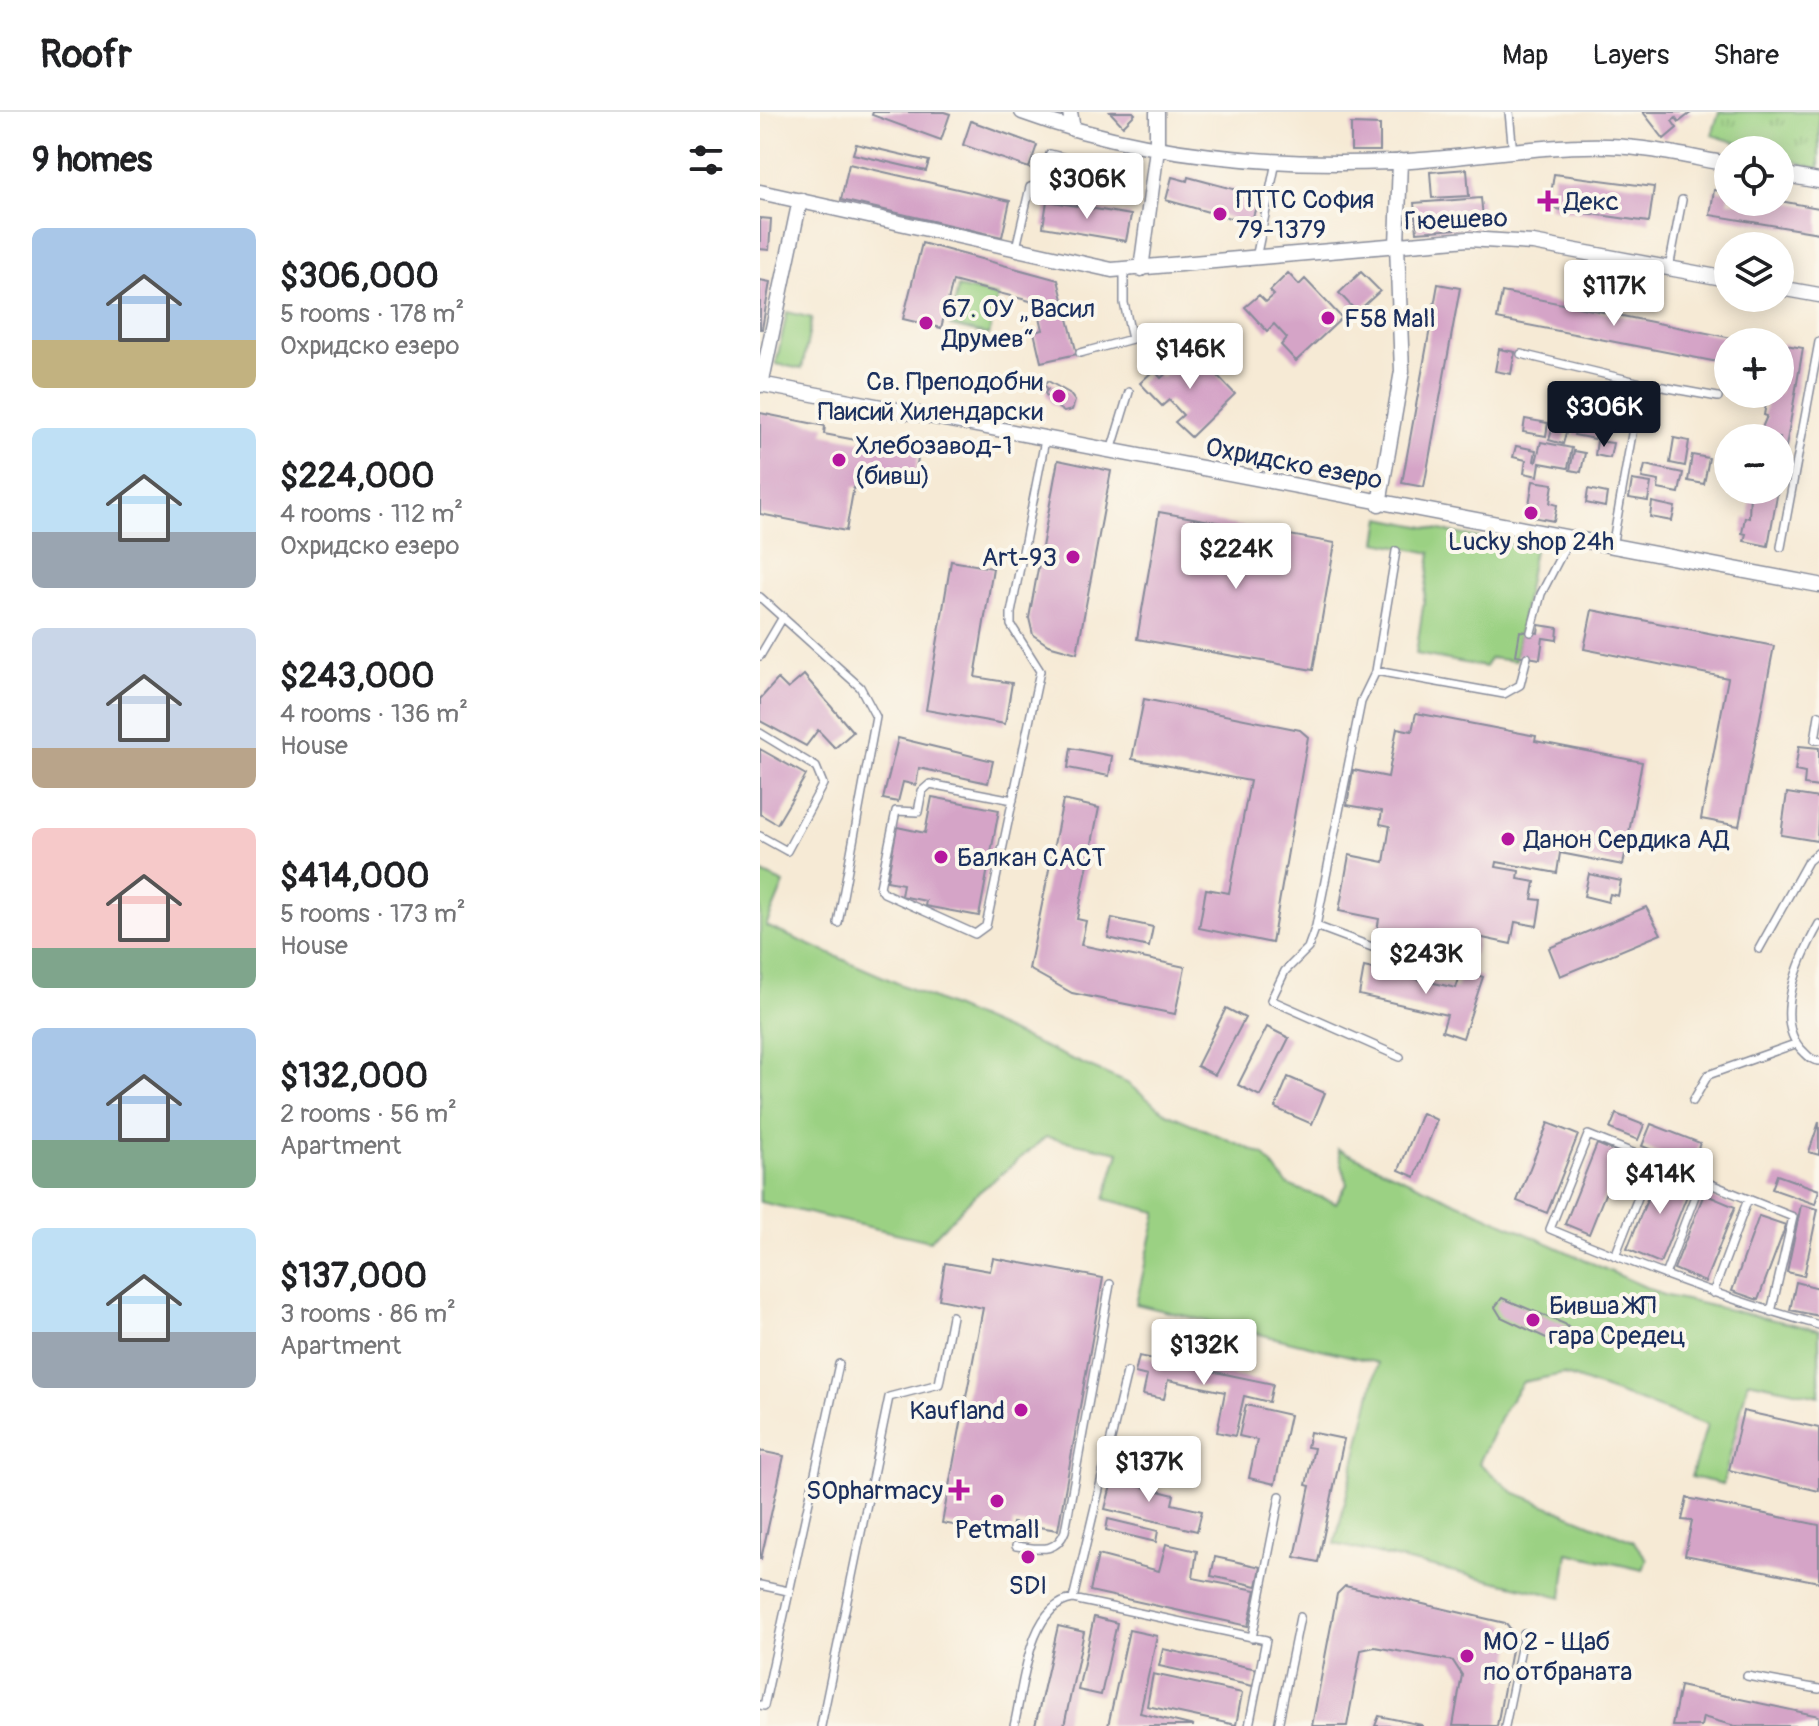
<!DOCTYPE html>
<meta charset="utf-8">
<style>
:root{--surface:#fff;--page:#f6f6f6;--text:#202124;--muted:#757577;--line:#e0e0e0;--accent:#111827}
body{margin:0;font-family:Pangolin,sans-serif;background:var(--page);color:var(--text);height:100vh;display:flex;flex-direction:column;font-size:30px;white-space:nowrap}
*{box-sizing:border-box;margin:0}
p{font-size:26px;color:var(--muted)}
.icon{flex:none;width:44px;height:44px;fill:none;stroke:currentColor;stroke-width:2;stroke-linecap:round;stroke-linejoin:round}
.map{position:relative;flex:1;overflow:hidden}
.panel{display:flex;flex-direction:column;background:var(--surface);width:760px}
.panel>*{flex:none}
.controls{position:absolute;left:954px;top:24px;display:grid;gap:16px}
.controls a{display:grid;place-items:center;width:80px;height:80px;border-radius:50%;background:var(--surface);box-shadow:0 4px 20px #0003;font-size:40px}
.price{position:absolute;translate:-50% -68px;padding:0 18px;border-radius:8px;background:#fff;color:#222;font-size:26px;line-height:52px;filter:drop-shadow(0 2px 4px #0008)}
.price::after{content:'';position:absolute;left:50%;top:48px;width:24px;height:18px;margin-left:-12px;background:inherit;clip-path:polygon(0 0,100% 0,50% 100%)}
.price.active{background:var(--accent);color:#fff}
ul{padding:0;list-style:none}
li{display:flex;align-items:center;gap:24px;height:200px;padding:0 32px}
li span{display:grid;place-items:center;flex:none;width:224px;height:160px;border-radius:12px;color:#555}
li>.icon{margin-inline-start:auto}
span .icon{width:96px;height:96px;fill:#fffc;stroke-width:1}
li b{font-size:34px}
h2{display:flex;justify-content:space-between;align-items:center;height:96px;padding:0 32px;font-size:34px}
header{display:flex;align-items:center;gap:48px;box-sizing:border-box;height:112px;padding:0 40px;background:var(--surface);border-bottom:2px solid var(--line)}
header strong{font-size:38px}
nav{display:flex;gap:44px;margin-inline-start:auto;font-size:28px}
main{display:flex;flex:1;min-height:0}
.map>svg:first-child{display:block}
.grass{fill:#9bd183;stroke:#5b8070;stroke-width:2}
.park{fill:url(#park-tufts);stroke:#5b8070;stroke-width:2}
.building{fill:#d5a4c7}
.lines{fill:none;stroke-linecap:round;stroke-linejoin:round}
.lane-casing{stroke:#888c9a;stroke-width:10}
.street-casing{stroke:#888c9a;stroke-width:17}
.lane{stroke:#fff;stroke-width:7}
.street{stroke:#fff;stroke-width:14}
.poi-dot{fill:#b5179e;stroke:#fbf7ec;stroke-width:3}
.labels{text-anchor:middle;stroke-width:8;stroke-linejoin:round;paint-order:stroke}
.poi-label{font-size:26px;fill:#1b2f5e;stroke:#fbf7ec;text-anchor:start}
.street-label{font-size:26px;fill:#1b2f5e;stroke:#fbf7ec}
</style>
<header>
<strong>Roofr</strong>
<nav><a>Map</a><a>Layers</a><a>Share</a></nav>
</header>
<main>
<section class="panel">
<h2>9 homes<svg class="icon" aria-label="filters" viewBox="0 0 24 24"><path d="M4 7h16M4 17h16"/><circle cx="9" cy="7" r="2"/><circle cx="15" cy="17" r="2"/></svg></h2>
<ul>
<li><span style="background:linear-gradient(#a9c7e8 70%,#c2b280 0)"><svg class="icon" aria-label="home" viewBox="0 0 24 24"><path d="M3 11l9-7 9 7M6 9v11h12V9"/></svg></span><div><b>$306,000</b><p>5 rooms · 178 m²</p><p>Охридско езеро</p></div></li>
<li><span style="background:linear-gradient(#bfe0f5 65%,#9aa5b1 0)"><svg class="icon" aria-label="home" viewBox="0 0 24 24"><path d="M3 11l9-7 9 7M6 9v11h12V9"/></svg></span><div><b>$224,000</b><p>4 rooms · 112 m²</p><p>Охридско езеро</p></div></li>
<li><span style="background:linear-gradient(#c9d6e8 75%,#b9a48a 0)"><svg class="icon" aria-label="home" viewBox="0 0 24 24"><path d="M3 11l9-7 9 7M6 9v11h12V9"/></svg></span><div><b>$243,000</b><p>4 rooms · 136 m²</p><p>House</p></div></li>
<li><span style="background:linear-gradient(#f6c9c9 75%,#7fa58c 0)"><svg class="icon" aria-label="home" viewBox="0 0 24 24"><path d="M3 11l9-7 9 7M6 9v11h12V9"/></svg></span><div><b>$414,000</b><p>5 rooms · 173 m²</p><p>House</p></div></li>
<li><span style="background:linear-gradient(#a9c7e8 70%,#7fa58c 0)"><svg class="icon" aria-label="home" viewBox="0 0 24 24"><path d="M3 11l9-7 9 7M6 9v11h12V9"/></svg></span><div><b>$132,000</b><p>2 rooms · 56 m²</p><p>Apartment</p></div></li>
<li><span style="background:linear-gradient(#bfe0f5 65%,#9aa5b1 0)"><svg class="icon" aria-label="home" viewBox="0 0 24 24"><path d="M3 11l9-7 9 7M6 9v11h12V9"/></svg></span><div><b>$137,000</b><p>3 rooms · 86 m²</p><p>Apartment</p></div></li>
</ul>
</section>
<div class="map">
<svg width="1059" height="1614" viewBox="0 0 1059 1614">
<defs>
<pattern id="park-tufts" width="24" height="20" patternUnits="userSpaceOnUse" patternTransform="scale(2)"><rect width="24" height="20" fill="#9bd183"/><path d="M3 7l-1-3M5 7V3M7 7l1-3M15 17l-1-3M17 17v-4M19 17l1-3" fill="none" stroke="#7eaa6e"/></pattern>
</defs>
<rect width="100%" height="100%" fill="#fbf7ec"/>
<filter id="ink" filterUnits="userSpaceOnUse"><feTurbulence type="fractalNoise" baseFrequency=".0125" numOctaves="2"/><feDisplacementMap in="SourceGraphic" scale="16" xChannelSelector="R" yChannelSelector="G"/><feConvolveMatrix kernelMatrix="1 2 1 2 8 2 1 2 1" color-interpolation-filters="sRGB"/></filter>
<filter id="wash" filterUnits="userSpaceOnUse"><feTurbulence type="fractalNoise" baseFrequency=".006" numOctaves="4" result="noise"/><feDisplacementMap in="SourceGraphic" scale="32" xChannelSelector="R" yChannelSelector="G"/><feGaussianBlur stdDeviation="1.8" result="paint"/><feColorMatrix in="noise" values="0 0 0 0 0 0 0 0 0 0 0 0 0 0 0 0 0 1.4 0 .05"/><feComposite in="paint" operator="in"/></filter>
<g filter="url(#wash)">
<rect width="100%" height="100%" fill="#f6ead5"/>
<path class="grass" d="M 198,175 L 238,184 L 229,223 L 190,214 Z
M 27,200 L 52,206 L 42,257 L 16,252 Z
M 621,406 L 774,437 L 755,549 L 730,546 L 725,555 L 656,542 L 671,441 L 617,430 Z
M 0,760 L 24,771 L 6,814 L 367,971 L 406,1001 L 504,1043 L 528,1073 L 576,1091 L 587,1072 L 578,1037 L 903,1183 L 1059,1218 L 1059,1284 L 988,1269 L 963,1372 L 931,1365 L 947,1313 L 803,1262 L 763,1270 L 744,1298 L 719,1351 L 753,1380 L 873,1429 L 887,1447 L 883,1458 L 808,1441 L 802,1485 L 575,1432 L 618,1251 L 376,1192 L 397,1100 L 345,1087 L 359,1040 L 286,1025 L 213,1085 L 170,1129 L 0,1090 Z"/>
<path class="park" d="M 959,0 L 1059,0 L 1059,57 L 1020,45 L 1020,38 L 999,38 L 952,23 Z"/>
<g id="blocks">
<path class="building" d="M 113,0 L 184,0 L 190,2 L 181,28 L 112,3 Z
M 350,0 L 373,0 L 375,2 L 363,14 Z
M 883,0 L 932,0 L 919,10 L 916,6 L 912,9 L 917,16 L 904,27 Z
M 211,9 L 277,33 L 269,56 L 203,33 Z
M 591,12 L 620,13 L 620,39 L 591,39 Z
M 96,32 L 169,49 L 166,59 L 93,42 Z
M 89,52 L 250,89 L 242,125 L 81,88 Z
M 707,57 L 709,84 L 672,86 L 670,60 Z
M 794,62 L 894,75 L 889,110 L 789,96 Z
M 412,65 L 427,69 L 428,65 L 499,84 L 491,112 L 406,88 Z
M 340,73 L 360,77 L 358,90 L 338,87 Z
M 284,76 L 326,83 L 324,92 L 283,85 Z
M 954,78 L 968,80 L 968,90 L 1020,89 L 1059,96 L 1059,121 L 950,103 Z
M 721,86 L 724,115 L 657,120 L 654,91 Z
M 287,89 L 371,103 L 366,129 L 283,115 Z
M 0,106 L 11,107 L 9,138 L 0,137 Z
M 162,131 L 298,168 L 317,242 L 281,250 L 274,220 L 283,218 L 278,196 L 270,189 L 193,169 L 181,216 L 143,207 Z
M 601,160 L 620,179 L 597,200 L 579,181 Z
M 528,161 L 539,173 L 545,167 L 582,206 L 536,249 L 521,233 L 527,226 L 514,212 L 507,219 L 485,195 L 499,183 L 506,190 L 514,183 L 510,179 Z
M 0,168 L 10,170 L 2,217 L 0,217 Z
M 678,172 L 700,176 L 664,375 L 642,371 Z
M 742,180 L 977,227 L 977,230 L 968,230 L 968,252 L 737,207 Z
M 1020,232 L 1043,236 L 1022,358 L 1020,326 L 1003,326 L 1004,319 L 1001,318 L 1007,304 L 1004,303 L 1007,286 L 1010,287 L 1011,282 L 1020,282 Z
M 423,237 L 435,250 L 440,245 L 475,282 L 431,325 L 415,310 L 423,303 L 409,288 L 402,294 L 380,271 L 394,258 L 401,266 L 409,259 L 405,254 Z
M 739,237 L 755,240 L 751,262 L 735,259 Z
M 288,269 L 309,281 L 315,289 L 312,298 L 304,300 L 291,291 L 285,281 L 288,277 L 284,273 Z
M 798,298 L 811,302 L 803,332 L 789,328 Z
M 819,298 L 840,302 L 835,327 L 814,323 Z
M 0,301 L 65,314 L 64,322 L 101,329 L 101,326 L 139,333 L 140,327 L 161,331 L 153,372 L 109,363 L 107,376 L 94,374 L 86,419 L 0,402 Z
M 765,307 L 788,311 L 786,324 L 763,320 Z
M 914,326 L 929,329 L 925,354 L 910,351 Z
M 837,329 L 853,331 L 850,346 L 835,343 Z
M 781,330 L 812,336 L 808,356 L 780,351 L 778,364 L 764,361 L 766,348 L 753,345 L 756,334 L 776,338 L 774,349 L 776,350 Z
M 814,339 L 825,341 L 821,360 L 810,358 Z
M 932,343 L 949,346 L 944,372 L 928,369 Z
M 298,348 L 351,359 L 317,541 L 288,533 L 273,523 L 269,506 Z
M 885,353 L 923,361 L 919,381 L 898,377 L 899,369 L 882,366 Z
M 872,368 L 891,371 L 888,389 L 869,386 Z
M 773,369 L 793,372 L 790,391 L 797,393 L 794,409 L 767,404 Z
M 828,377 L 847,381 L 845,395 L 826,391 Z
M 993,378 L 1018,378 L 1008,434 L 984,429 L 986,422 L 982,421 L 985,405 L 989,406 L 990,380 Z
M 892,390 L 915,395 L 912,409 L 890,405 Z
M 399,400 L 575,431 L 553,558 L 377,527 Z
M 191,449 L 233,456 L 215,565 L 252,571 L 245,612 L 166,598 Z
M 832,498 L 1014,534 L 979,714 L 941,707 L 968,566 L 824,537 Z
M 779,513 L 798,516 L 797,528 L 783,526 L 780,547 L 756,543 L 760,519 L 778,521 Z
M 44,563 L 93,620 L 75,636 L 58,618 L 46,634 L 0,609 L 0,587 L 18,567 L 28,577 Z
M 384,587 L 540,618 L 548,625 L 512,831 L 439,816 L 446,777 L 469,781 L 490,669 L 372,647 Z
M 656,601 L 776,624 L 775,629 L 882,650 L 863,753 L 800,741 L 797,761 L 737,750 L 736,755 L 759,759 L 758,767 L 775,770 L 772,787 L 781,788 L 777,814 L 755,810 L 751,832 L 718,825 L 714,843 L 616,824 L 619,807 L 579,799 L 589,743 L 624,750 L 630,714 L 620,712 L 622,699 L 587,693 L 593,658 L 628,665 L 637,616 L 652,619 Z
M 138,626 L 233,649 L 228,671 L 159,656 L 156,673 L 143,670 L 138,690 L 123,687 Z
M 1039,634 L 1059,636 L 1059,675 L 1044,673 L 1045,661 L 1035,659 Z
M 311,636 L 352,644 L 349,664 L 308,656 Z
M 0,637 L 46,663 L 17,712 L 0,702 Z
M 1027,681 L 1059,686 L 1057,729 L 1021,723 Z
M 172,685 L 239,698 L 219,804 L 165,794 L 166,789 L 141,784 L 143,772 L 127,769 L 137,715 L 165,721 Z
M 303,688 L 339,696 L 317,807 L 326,809 L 321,833 L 425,855 L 415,902 L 312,881 L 269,857 Z
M 829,762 L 861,769 L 858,784 L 850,782 L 848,790 L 824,784 Z
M 886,795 L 901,822 L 800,864 L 789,836 Z
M 352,806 L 393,815 L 389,835 L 348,826 Z
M 604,855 L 696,876 L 702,858 L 723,865 L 703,926 L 682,919 L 687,903 L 599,883 Z
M 466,896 L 485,906 L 455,963 L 437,954 Z
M 507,915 L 529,926 L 500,984 L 478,973 Z
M 528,965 L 565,981 L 552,1012 L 515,996 Z
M 662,1001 L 677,1008 L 655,1065 L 639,1058 Z
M 856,1002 L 884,1013 L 878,1028 L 850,1017 Z
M 1059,1010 L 1059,1043 L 1049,1040 Z
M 788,1011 L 818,1023 L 787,1101 L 757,1089 Z
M 891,1012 L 940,1031 L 931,1054 L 882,1034 Z
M 837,1032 L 861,1042 L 829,1122 L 805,1112 Z
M 899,1058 L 932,1071 L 900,1151 L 867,1137 Z
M 1017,1063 L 1059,1078 L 1055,1092 L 1012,1077 Z
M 944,1082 L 975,1095 L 945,1170 L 914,1157 Z
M 1041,1093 L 1058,1097 L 1044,1164 L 1027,1160 Z
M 999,1104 L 1026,1113 L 998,1188 L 972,1179 Z
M 233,1146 L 343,1166 L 298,1418 L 253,1411 L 251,1423 L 182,1411 L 223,1196 L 179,1187 L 185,1151 L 230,1159 Z
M 1036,1170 L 1059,1176 L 1059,1204 L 1030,1198 Z
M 742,1186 L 805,1212 L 811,1218 L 810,1226 L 804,1231 L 797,1231 L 741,1205 L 735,1195 Z
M 379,1244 L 513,1272 L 509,1290 L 484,1284 L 475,1324 L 457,1320 L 465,1280 L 408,1268 L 404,1287 L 383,1283 L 387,1264 L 375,1261 Z
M 486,1293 L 530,1303 L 515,1372 L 489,1366 L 497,1328 L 479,1324 Z
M 983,1299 L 1059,1316 L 1059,1379 L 969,1358 Z
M 550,1320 L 584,1327 L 558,1450 L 535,1445 L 550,1374 L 546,1373 L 554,1336 L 547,1335 Z
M 0,1339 L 24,1344 L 1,1447 L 0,1447 Z
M 354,1362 L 380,1368 L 378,1374 L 414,1383 L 412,1392 L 442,1399 L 437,1419 L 345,1397 Z
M 927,1386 L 1059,1413 L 1059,1470 L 925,1443 L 932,1409 L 922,1408 Z
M 348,1407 L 398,1419 L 396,1430 L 346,1418 Z
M 406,1432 L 437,1439 L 433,1466 L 496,1478 L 488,1514 L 330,1479 L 338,1443 L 399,1459 Z
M 455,1445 L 501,1455 L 497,1474 L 451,1464 Z
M 585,1474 L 745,1511 L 754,1522 L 737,1614 L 693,1614 L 702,1563 L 693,1549 L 615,1535 L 601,1538 L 587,1614 L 552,1614 L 577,1482 Z
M 334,1505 L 357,1511 L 341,1583 L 318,1578 Z
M 298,1514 L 324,1520 L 304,1614 L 275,1614 Z
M 369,1518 L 397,1524 L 380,1601 L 434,1614 L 348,1614 Z
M 403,1537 L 497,1557 L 493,1574 L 399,1554 Z
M 393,1562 L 482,1581 L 476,1613 L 387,1594 Z
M 920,1574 L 1059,1604 L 1059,1614 L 975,1614 L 943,1605 L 941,1614 L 912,1614 Z
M 619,1604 L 662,1613 L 662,1614 L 615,1614 Z"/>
</g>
</g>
<g filter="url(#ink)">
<use href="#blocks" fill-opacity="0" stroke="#888c9a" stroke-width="2"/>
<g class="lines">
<g class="lane-casing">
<path id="lane" d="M 749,0 L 753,41
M 256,136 L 270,75 L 280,72 L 290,42 L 361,60
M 496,146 L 516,50
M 909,156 L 922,88
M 320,241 L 372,227 L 364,191 L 364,158
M 761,242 L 881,271 L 958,285
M 351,339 L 369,280
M 852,435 L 881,271
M 1021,435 L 1059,230
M 0,485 L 100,575 L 116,605 L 78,811
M 771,520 L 781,482 L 809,428
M 0,544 L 23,505
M 616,559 L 636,439
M 1059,603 L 1055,628 L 1059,628
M 0,621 L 56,655 L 63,672 L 27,739 L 0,724
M 253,688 L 170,672 L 162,679 L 158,700 L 136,699 L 120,775 L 124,781 L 215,822 L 226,814 L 280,559 L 251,513 L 251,501 L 285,328
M 1059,812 C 1041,844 1010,909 1044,940 C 1049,945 1051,948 1059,949
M 556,814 L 548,836 L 525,859 L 511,888 L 640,945
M 999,837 L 1048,749 L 1059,740
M 694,852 L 612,835 L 556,814 L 601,590 L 616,559 L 744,582 L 760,573 L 767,545
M 933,989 L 948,963 L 1035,932
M 855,1144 L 892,1050
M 905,1163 L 941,1068
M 953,1181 L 988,1087
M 1011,1200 L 1033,1105 L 828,1023 L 790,1117 C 878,1154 967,1188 1059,1213
M 256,1434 C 277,1436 296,1443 305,1419 L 350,1172
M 0,1473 L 28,1479
M 313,1487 L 367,1260
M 492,1526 L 520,1384
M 987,1564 L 1059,1577
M 0,1593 L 4,1594 L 79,1252
M 61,1614 L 129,1285 L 179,1272 L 192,1204
M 254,1614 C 263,1577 268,1493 313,1487 L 506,1528 L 489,1614
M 518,1614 L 540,1505
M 745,1614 L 764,1522"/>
</g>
<g class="street-casing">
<path id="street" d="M 262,0 C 379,43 507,55 631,50 C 703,47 777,32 849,34 C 888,35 929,45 968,52
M 310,0 L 313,17
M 1020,62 L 1059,69
M 0,80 L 352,158 L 708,127 L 773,131 L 968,167
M 381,157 L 397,37 L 397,0
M 1020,176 L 1059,183
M 0,272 L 1059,473
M 1,273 L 40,88
M 619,392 L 642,259 L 637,133 L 640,49"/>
</g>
<use href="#lane" class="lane"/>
<use href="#street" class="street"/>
</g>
</g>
<g class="poi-dot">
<path d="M784 77h8v8h8v8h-8v8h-8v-8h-8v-8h8z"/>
<circle cx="460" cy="102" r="8"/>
<circle cx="568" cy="206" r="8"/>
<circle cx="166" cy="211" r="8"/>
<circle cx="299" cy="284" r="8"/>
<circle cx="79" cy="348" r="8"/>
<circle cx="771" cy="401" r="8"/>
<circle cx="313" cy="445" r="8"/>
<circle cx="748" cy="727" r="8"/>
<circle cx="181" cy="745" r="8"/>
<circle cx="773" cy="1208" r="8"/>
<circle cx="261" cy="1298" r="8"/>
<path d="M195 1366h8v8h8v8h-8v8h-8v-8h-8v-8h8z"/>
<circle cx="237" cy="1389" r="8"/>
<circle cx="268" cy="1445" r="8"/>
<circle cx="707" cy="1544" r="8"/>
</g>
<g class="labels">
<g class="poi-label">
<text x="476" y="96">ПТТС София<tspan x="476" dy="30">79-1379</tspan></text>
<text x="804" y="98">Декс</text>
<text x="182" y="205">67. ОУ „Васил<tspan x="182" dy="30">Друмев“</tspan></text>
<text x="584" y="215">F58 Mall</text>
<text x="283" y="278" text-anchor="end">Св. Преподобни<tspan x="283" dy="30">Паисий Хилендарски</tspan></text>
<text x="95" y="342">Хлебозавод-1<tspan x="95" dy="30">(бивш)</tspan></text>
<text x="771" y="438" text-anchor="middle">Lucky shop 24h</text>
<text x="297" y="454" text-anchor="end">Art-93</text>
<text x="764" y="736">Данон Сердика АД</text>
<text x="197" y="754">Балкан САСТ</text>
<text x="789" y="1202">Бивша ЖП<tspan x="789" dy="30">гара Средец</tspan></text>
<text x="245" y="1307" text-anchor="end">Kaufland</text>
<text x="183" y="1387" text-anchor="end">SOpharmacy</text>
<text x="237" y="1426" text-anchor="middle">Petmall</text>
<text x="268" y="1482" text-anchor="middle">SDI</text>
<text x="723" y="1538">МО 2 - Щаб<tspan x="723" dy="30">по отбраната</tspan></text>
</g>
<g class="street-label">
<text transform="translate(696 107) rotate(-2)" y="9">Гюешево</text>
<text transform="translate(534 351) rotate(11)" y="9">Охридско езеро</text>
</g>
</g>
</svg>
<div class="controls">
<a><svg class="icon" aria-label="locate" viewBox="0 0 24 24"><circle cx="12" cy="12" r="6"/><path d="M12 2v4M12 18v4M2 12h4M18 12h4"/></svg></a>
<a><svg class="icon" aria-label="layers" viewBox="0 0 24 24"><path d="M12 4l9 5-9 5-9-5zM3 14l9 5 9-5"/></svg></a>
<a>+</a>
<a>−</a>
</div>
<b class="price" style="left:327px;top:109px">$306K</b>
<b class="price" style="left:854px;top:216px">$117K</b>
<b class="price" style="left:430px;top:279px">$146K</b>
<b class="price active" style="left:844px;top:337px">$306K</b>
<b class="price" style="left:476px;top:479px">$224K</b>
<b class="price" style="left:666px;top:884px">$243K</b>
<b class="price" style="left:900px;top:1104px">$414K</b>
<b class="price" style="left:444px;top:1275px">$132K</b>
<b class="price" style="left:389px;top:1392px">$137K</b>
</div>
</main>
